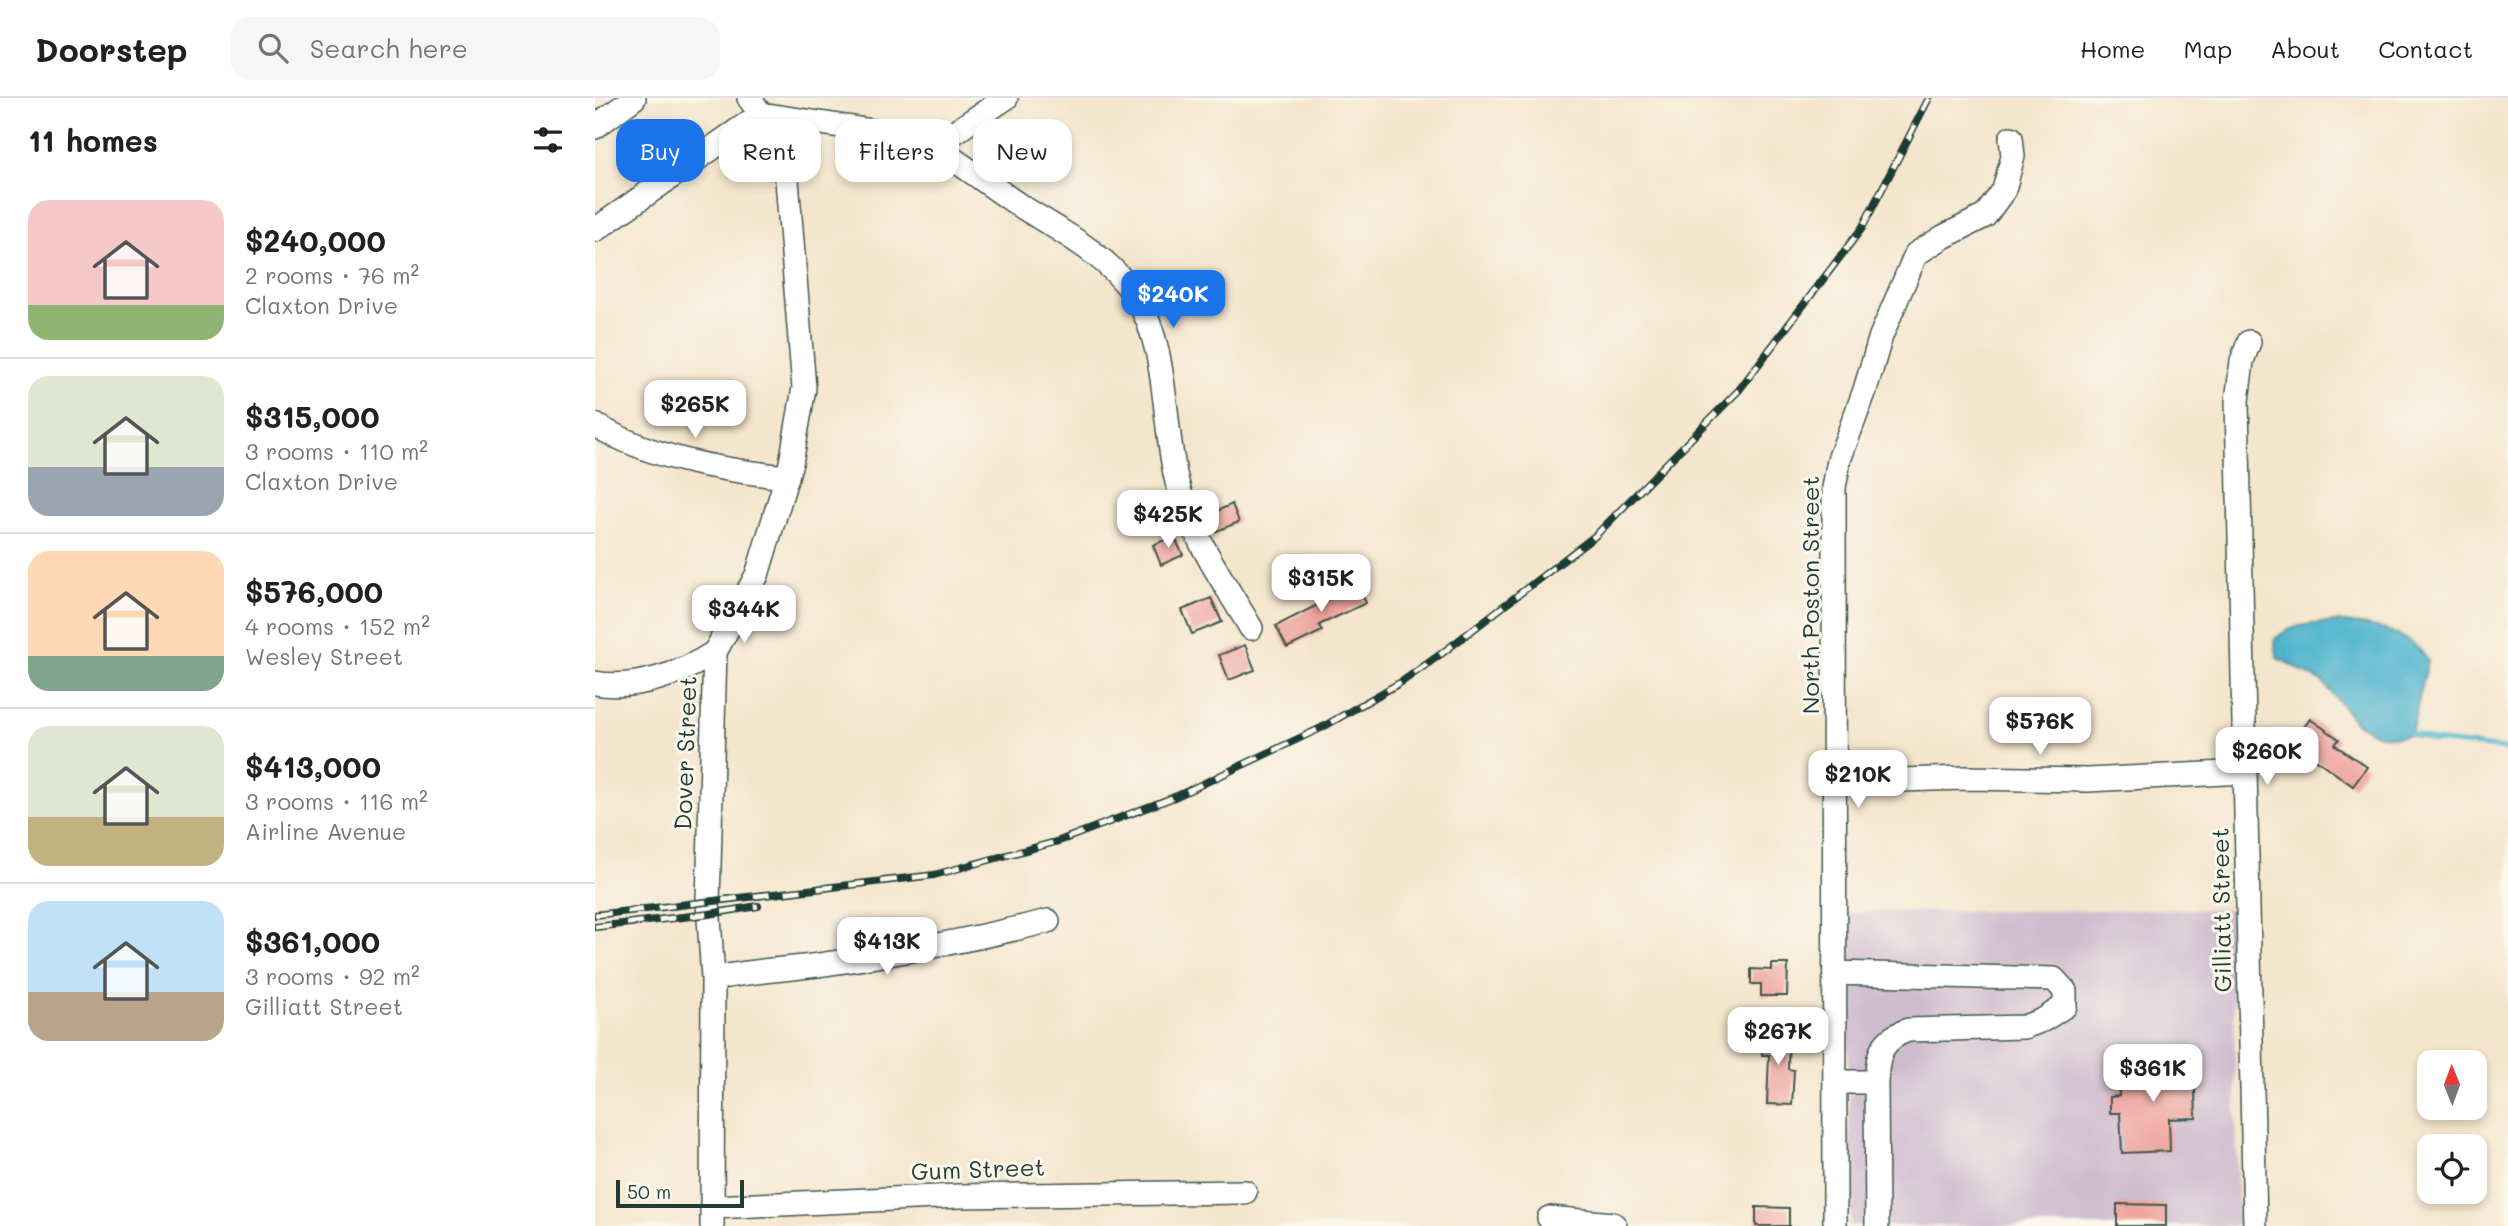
<!DOCTYPE html>
<meta charset="utf-8">
<style>
:root{--surface:#fff;--page:#f6f6f6;--text:#202124;--muted:#757577;--line:#e0e0e0;--accent:#1a73e8}
body{margin:0;font-family:Mali,sans-serif;background:var(--page);color:var(--text);height:100vh;display:flex;flex-direction:column;font-size:26px;white-space:nowrap}
*{box-sizing:border-box;margin:0}
p{font-size:23px;color:var(--muted)}
.icon{flex:none;width:38px;height:38px;fill:none;stroke:currentColor;stroke-width:2;stroke-linecap:round;stroke-linejoin:round}
.map{position:relative;flex:1;overflow:hidden}
.drawer{display:flex;flex-direction:column;background:var(--surface);width:595px}
.drawer>*{flex:none}
.guide{position:absolute;left:21px;top:21px;width:665px;height:63px;display:flex;gap:14px}
.needle{width:46px;rotate:359deg}
.buttons{position:absolute;left:1822px;top:952px;display:grid;gap:14px}
.buttons a{display:grid;place-items:center;width:70px;height:70px;border-radius:14px;background:var(--surface);box-shadow:0 4px 10px #0003;font-size:35px}
.scale{position:absolute;left:21px;bottom:18px;width:128px;box-sizing:border-box;padding-left:7px;border:4px solid #1f3d34;border-top:0;font-size:19px;line-height:24px;white-space:nowrap;color:#1f3d34;-webkit-text-stroke:5px #fbf7ec;paint-order:stroke}
.price{position:absolute;translate:-50% -60px;padding:0 16px;border-radius:14px;background:#fff;color:#222;font-size:23px;line-height:46px;filter:drop-shadow(0 2px 4px #0008)}
.price::after{content:'';position:absolute;left:50%;top:42px;width:21px;height:16px;margin-left:-10px;background:inherit;clip-path:polygon(0 0,100% 0,50% 100%)}
.price.on{background:var(--accent);color:#fff}
ul{padding:0;list-style:none}
li{display:flex;align-items:center;gap:21px;height:175px;padding:0 28px}
li+li{border-top:2px solid var(--line)}
li span{display:grid;place-items:center;flex:none;width:196px;height:140px;border-radius:21px;color:#555}
li>.icon{margin-inline-start:auto}
span .icon{width:84px;height:84px;fill:#fffc;stroke-width:1}
li b{font-size:30px}
h2{display:flex;justify-content:space-between;align-items:center;height:84px;padding:0 28px;font-size:30px}
.pill{padding:0 24px;border-radius:21px;background:var(--surface);box-shadow:0 4px 10px #0003;font-size:24px;line-height:63px}
.pill.on{background:var(--accent);color:#fff}
header{display:flex;align-items:center;gap:42px;box-sizing:border-box;height:98px;padding:0 35px;background:var(--surface);border-bottom:2px solid var(--line)}
header strong{font-size:33px}
nav{display:flex;gap:38px;margin-inline-start:auto;font-size:24px}
.search{width:490px;height:63px;background:var(--page);display:flex;align-items:center;gap:18px;box-sizing:border-box;padding:0 24px;border-radius:21px;color:var(--muted);font-size:26px}
main{display:flex;flex:1;min-height:0}
.map>svg:first-child{display:block}
.industrial{fill:#cfbdcf}
.water{fill:#4eb3cd;stroke:#367880;stroke-width:2}
.lines{fill:none;stroke-linecap:round;stroke-linejoin:round}
.stream{stroke:#4eb3cd;stroke-width:5}
.building{fill:#eea49e}
.minor-casing{stroke:#3f564b;stroke-width:26}
.minor{stroke:#fff;stroke-width:23}
.rail-casing{stroke:#1f3d34;stroke-width:8}
.rail{stroke:#fbf7ec;stroke-width:5;stroke-dasharray:16;stroke-linecap:butt}
.labels{text-anchor:middle;stroke-width:6;stroke-linejoin:round;paint-order:stroke}
.street-label{font-size:24px;fill:#1f3d34;stroke:#fbf7ec}
</style>
<header>
<strong>Doorstep</strong>
<div class="search"><svg class="icon" aria-label="search" viewBox="0 0 24 24"><circle cx="10" cy="10" r="6"/><path d="M15 15l6 6"/></svg>Search here</div>
<nav><a>Home</a><a>Map</a><a>About</a><a>Contact</a></nav>
</header>
<main>
<section class="drawer">
<h2>11 homes<svg class="icon" aria-label="filters" viewBox="0 0 24 24"><path d="M4 7h16M4 17h16"/><circle cx="9" cy="7" r="2"/><circle cx="15" cy="17" r="2"/></svg></h2>
<ul>
<li><span style="background:linear-gradient(#f6c9c9 75%,#8fb573 0)"><svg class="icon" aria-label="home" viewBox="0 0 24 24"><path d="M3 11l9-7 9 7M6 9v11h12V9"/></svg></span><div><b>$240,000</b><p>2 rooms · 76 m²</p><p>Claxton Drive</p></div></li>
<li><span style="background:linear-gradient(#dfe7d0 65%,#9aa5b1 0)"><svg class="icon" aria-label="home" viewBox="0 0 24 24"><path d="M3 11l9-7 9 7M6 9v11h12V9"/></svg></span><div><b>$315,000</b><p>3 rooms · 110 m²</p><p>Claxton Drive</p></div></li>
<li><span style="background:linear-gradient(#ffd9b3 75%,#7fa58c 0)"><svg class="icon" aria-label="home" viewBox="0 0 24 24"><path d="M3 11l9-7 9 7M6 9v11h12V9"/></svg></span><div><b>$576,000</b><p>4 rooms · 152 m²</p><p>Wesley Street</p></div></li>
<li><span style="background:linear-gradient(#dfe7d0 65%,#c2b280 0)"><svg class="icon" aria-label="home" viewBox="0 0 24 24"><path d="M3 11l9-7 9 7M6 9v11h12V9"/></svg></span><div><b>$413,000</b><p>3 rooms · 116 m²</p><p>Airline Avenue</p></div></li>
<li><span style="background:linear-gradient(#bfe0f5 65%,#b9a48a 0)"><svg class="icon" aria-label="home" viewBox="0 0 24 24"><path d="M3 11l9-7 9 7M6 9v11h12V9"/></svg></span><div><b>$361,000</b><p>3 rooms · 92 m²</p><p>Gilliatt Street</p></div></li>
</ul>
</section>
<div class="map">
<svg width="1913" height="1128" viewBox="0 0 1913 1128">
<rect width="100%" height="100%" fill="#fbf7ec"/>
<filter id="ink" filterUnits="userSpaceOnUse"><feTurbulence type="fractalNoise" baseFrequency=".0143" numOctaves="2"/><feDisplacementMap in="SourceGraphic" scale="14" xChannelSelector="R" yChannelSelector="G"/><feConvolveMatrix kernelMatrix="1 2 1 2 8 2 1 2 1" color-interpolation-filters="sRGB"/></filter>
<filter id="wash" filterUnits="userSpaceOnUse"><feTurbulence type="fractalNoise" baseFrequency=".00686" numOctaves="4" result="noise"/><feDisplacementMap in="SourceGraphic" scale="28" xChannelSelector="R" yChannelSelector="G"/><feGaussianBlur stdDeviation="1.57" result="paint"/><feColorMatrix in="noise" values="0 0 0 0 0 0 0 0 0 0 0 0 0 0 0 0 0 1.4 0 .05"/><feComposite in="paint" operator="in"/></filter>
<g filter="url(#wash)">
<rect width="100%" height="100%" fill="#f4e5cc"/>
<path class="industrial" d="M 1637,811 L 1643,1128 L 1256,1128 L 1251,814 Z"/>
<path class="water" d="M 1743,524 C 1778,528 1813,531 1833,563 L 1816,636 L 1801,639 L 1781,636 L 1761,625 L 1728,584 L 1683,560 L 1679,542 C 1696,525 1720,526 1743,524 Z"/>
<g class="lines">
<path class="stream" d="M 1816,636 L 1839,643 L 1910,651 L 1913,654"/>
</g>
<g id="blocks">
<path class="building" d="M 637,406 L 644,424 L 617,435 L 609,419 Z
M 579,438 L 588,457 L 566,467 L 558,447 Z
M 760,482 L 771,505 L 724,527 L 727,533 L 692,550 L 681,528 L 738,499 L 735,493 Z
M 616,500 L 627,524 L 597,536 L 587,512 Z
M 650,547 L 660,572 L 634,582 L 624,557 Z
M 1715,621 L 1744,641 L 1740,647 L 1772,669 L 1758,688 L 1698,645 Z
M 1177,866 L 1193,866 L 1192,898 L 1166,898 L 1166,886 L 1156,886 L 1156,871 L 1177,872 Z
M 1168,932 L 1194,932 L 1193,971 L 1199,972 L 1197,1007 L 1172,1006 L 1174,957 L 1167,957 Z
M 1599,965 L 1601,1020 L 1574,1021 L 1575,1053 L 1527,1055 L 1525,1015 L 1515,1015 L 1515,999 L 1524,998 L 1523,968 Z
M 1522,1106 L 1571,1107 L 1571,1128 L 1522,1128 Z
M 1161,1109 L 1194,1110 L 1194,1128 L 1161,1128 Z"/>
</g>
</g>
<g filter="url(#ink)">
<use href="#blocks" fill-opacity="0" stroke="#3f564b" stroke-width="2"/>
<g class="lines">
<g class="minor-casing">
<path id="minor" d="M 0,29 L 39,0
M 342,39 L 358,61 C 380,76 402,92 424,107 C 464,132 513,157 540,198 C 574,249 567,325 582,384 C 595,436 629,484 656,530
M 0,132 L 166,16 L 284,34 L 342,39 L 360,34 L 411,0
M 1654,244 L 1647,263 L 1642,303 L 1660,1128
M 0,327 C 58,361 126,372 192,379
M 0,585 C 40,592 87,576 120,554
M 1241,684 L 1370,680 L 1493,682 L 1650,674
M 118,881 C 154,872 193,872 230,866 C 305,855 380,841 453,823
M 1240,984 L 1281,984 C 1283,956 1285,942 1313,932 L 1429,929 L 1448,922 L 1470,908 L 1470,893 L 1459,881 L 1241,875
M 1281,984 L 1282,1127
M 117,1109 L 364,1098 L 650,1094
M 954,1120 L 1018,1126 L 1020,1128
M 117,1128 L 118,881 L 113,804 L 120,554 L 162,477 L 196,365 L 209,290 L 192,82 L 166,16 L 154,0
M 1240,1128 L 1239,390 L 1244,362 L 1270,292 L 1286,238 L 1321,156 L 1348,139 L 1390,118 L 1409,92 L 1418,58 L 1416,40"/>
</g>
<use href="#minor" class="minor"/>
<g class="rail-casing">
<path id="rail" d="M 0,817 L 339,777 L 464,743 L 582,698 L 726,630 L 808,583 L 846,556 L 1000,438 L 1144,292 L 1267,130 L 1334,0
M 0,829 L 114,816 L 163,808"/>
</g>
<use href="#rail" class="rail"/>
</g>
</g>
<g class="labels">
<g class="street-label">
<text transform="translate(1216 497) rotate(-90)" y="8">North Poston Street</text>
<text transform="translate(91 655) rotate(-88)" y="8">Dover Street</text>
<text transform="translate(1627 812) rotate(-91)" y="8">Gilliatt Street</text>
<text transform="translate(383 1072) rotate(-2)" y="8">Gum Street</text>
</g>
</g>
</svg>
<div class="buttons">
<a><svg class="needle" viewBox="-14 -14 28 28"><path d="M0-13l5 13h-10z" fill="#e53935"/><path d="M0 13l5-13h-10z" fill="#757577"/></svg></a>
<a><svg class="icon" aria-label="locate" viewBox="0 0 24 24"><circle cx="12" cy="12" r="6"/><path d="M12 2v4M12 18v4M2 12h4M18 12h4"/></svg></a>
</div>
<div class="scale">50 m</div>
<b class="price on" style="left:578px;top:232px">$240K</b>
<b class="price" style="left:100px;top:342px">$265K</b>
<b class="price" style="left:573px;top:452px">$425K</b>
<b class="price" style="left:726px;top:516px">$315K</b>
<b class="price" style="left:149px;top:547px">$344K</b>
<b class="price" style="left:1445px;top:659px">$576K</b>
<b class="price" style="left:1672px;top:689px">$260K</b>
<b class="price" style="left:1263px;top:712px">$210K</b>
<b class="price" style="left:292px;top:879px">$413K</b>
<b class="price" style="left:1183px;top:969px">$267K</b>
<b class="price" style="left:1558px;top:1006px">$361K</b>
<div class="guide">
<a class="pill on">Buy</a>
<a class="pill">Rent</a>
<a class="pill">Filters</a>
<a class="pill">New</a>
</div>
</div>
</main>
